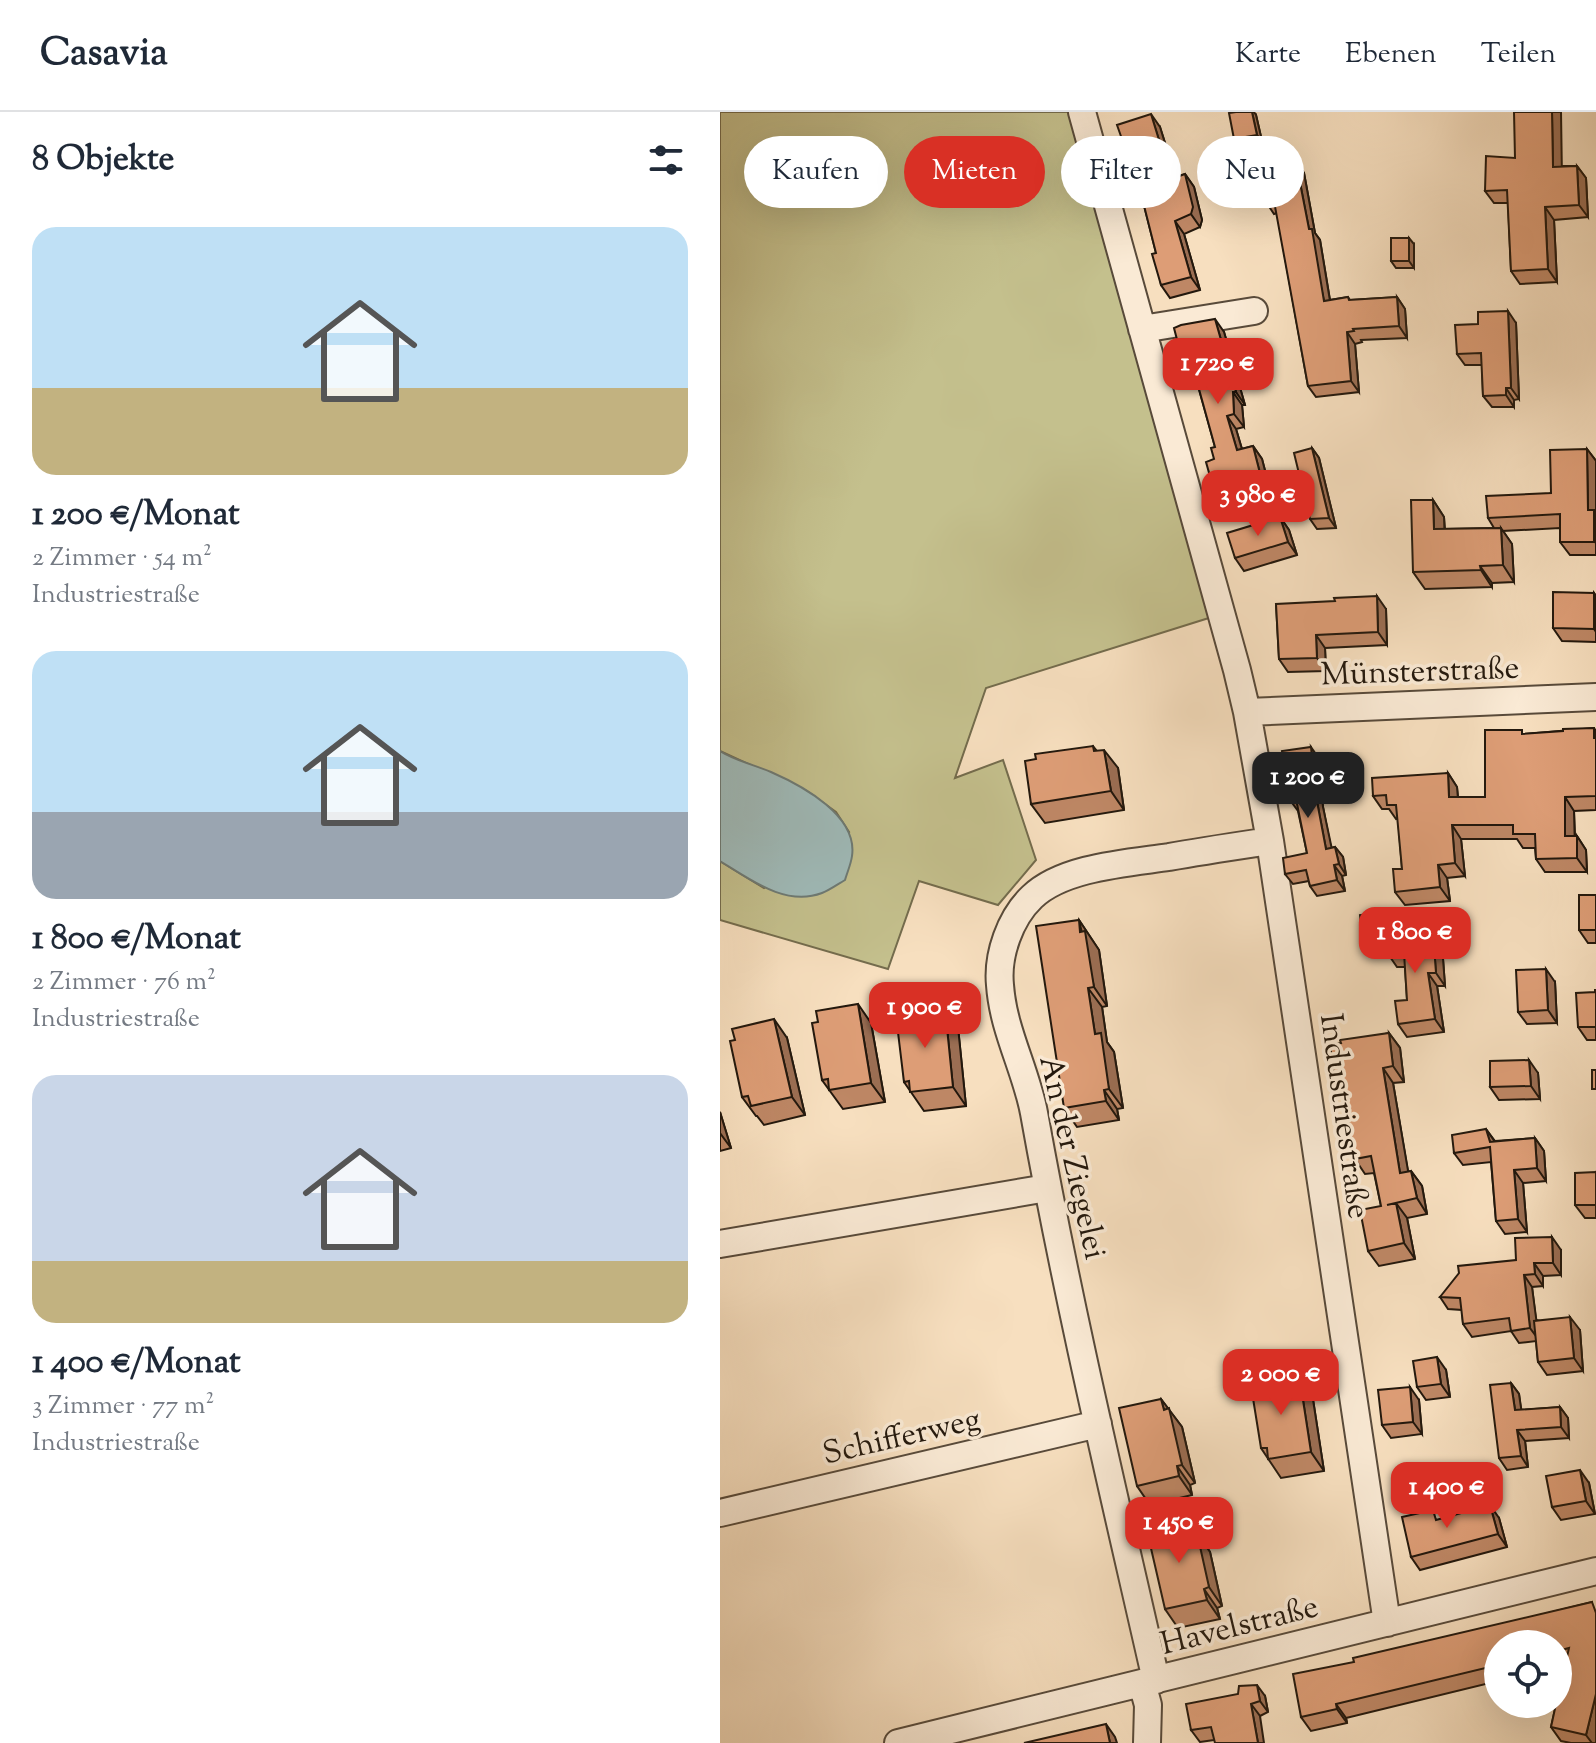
<!DOCTYPE html>
<html lang="de">
<meta charset="utf-8">
<style>
:root{--surface:#fff;--page:#f2f2f3;--text:#1f2937;--muted:#747a83;--line:#e0e1e3;--accent:#d93025}
body{margin:0;font-family:"Sorts Mill Goudy",serif;background:var(--page);color:var(--text);height:100vh;display:flex;flex-direction:column;font-size:30px;white-space:nowrap}
*{box-sizing:border-box;margin:0}
p{font-size:26px;color:var(--muted)}
.icon{flex:none;width:44px;height:44px;fill:none;stroke:currentColor;stroke-width:2;stroke-linecap:round;stroke-linejoin:round}
.map{position:relative;flex:1;overflow:hidden}
.drawer{display:flex;flex-direction:column;background:var(--surface);width:720px}
.drawer>*{flex:none}
.banner{position:absolute;left:24px;top:24px;width:732px;height:72px;display:flex;gap:16px}
.buttons{position:absolute;left:764px;top:1518px;display:grid;gap:16px}
.buttons a{display:grid;place-items:center;width:88px;height:88px;border-radius:50%;background:var(--surface);box-shadow:0 8px 32px #0002;font-size:40px}
.price{position:absolute;translate:-50% -68px;padding:0 18px;border-radius:16px;background:var(--accent);color:#fff;font-size:26px;line-height:52px;filter:drop-shadow(0 2px 4px #0008)}
.price::after{content:'';position:absolute;left:50%;top:48px;width:24px;height:18px;margin-left:-12px;background:inherit;clip-path:polygon(0 0,100% 0,50% 100%)}
.price.active{background:#222;color:#fff}
ul{padding:0;list-style:none}
li{display:grid;align-content:center;gap:16px;height:424px;padding:0 32px}
li span{display:grid;place-items:center;height:248px;border-radius:24px;color:#555}
li>.icon{margin-inline-start:auto}
span .icon{width:144px;height:144px;fill:#fffc;stroke-width:1}
li b{font-size:34px}
h2{display:flex;justify-content:space-between;align-items:center;height:96px;padding:0 32px;font-size:34px}
.tag{padding:0 28px;border-radius:36px;background:var(--surface);box-shadow:0 8px 32px #0002;font-size:28px;line-height:72px}
.tag.active{background:var(--accent);color:#fff}
header{display:flex;align-items:center;gap:48px;box-sizing:border-box;height:112px;padding:0 40px;background:var(--surface);border-bottom:2px solid var(--line)}
header strong{font-size:38px}
nav{display:flex;gap:44px;margin-inline-start:auto;font-size:28px}
main{display:flex;flex:1;min-height:0}
.map>svg:first-child{display:block}
.green{fill:#c4c08d;stroke:#746c4d;stroke-width:2}
.water{fill:#9fbbba;stroke:#6d7a75;stroke-width:2}
.lines{fill:none;stroke-linecap:round;stroke-linejoin:round}
.minor-casing{stroke:#584a3a;stroke-width:30}
.minor{stroke:#faead5;stroke-width:26}
.wall{fill:#be8765;stroke:#23180d;stroke-width:2}
.shaded-wall{fill:#9b6e53;stroke:#23180d;stroke-width:2}
.building{fill:#dd9d76;stroke:#23180d;stroke-width:2}
.labels{text-anchor:middle;stroke-width:7;stroke-linejoin:round;paint-order:stroke}
.street-label{font-size:32px;fill:#23180d;stroke:#faead5}
</style>
<header>
<strong>Casavia</strong>
<nav><a>Karte</a><a>Ebenen</a><a>Teilen</a></nav>
</header>
<main>
<section class="drawer">
<h2>8 Objekte<svg class="icon" aria-label="filters" viewBox="0 0 24 24"><path d="M4 7h16M4 17h16"/><circle cx="9" cy="7" r="2"/><circle cx="15" cy="17" r="2"/></svg></h2>
<ul>
<li><span style="background:linear-gradient(#bfe0f5 65%,#c2b280 0)"><svg class="icon" aria-label="home" viewBox="0 0 24 24"><path d="M3 11l9-7 9 7M6 9v11h12V9"/></svg></span><div><b>1 200 €/Monat</b><p>2 Zimmer · 54 m²</p><p>Industriestraße</p></div></li>
<li><span style="background:linear-gradient(#bfe0f5 65%,#9aa5b1 0)"><svg class="icon" aria-label="home" viewBox="0 0 24 24"><path d="M3 11l9-7 9 7M6 9v11h12V9"/></svg></span><div><b>1 800 €/Monat</b><p>2 Zimmer · 76 m²</p><p>Industriestraße</p></div></li>
<li><span style="background:linear-gradient(#c9d6e8 75%,#c2b280 0)"><svg class="icon" aria-label="home" viewBox="0 0 24 24"><path d="M3 11l9-7 9 7M6 9v11h12V9"/></svg></span><div><b>1 400 €/Monat</b><p>3 Zimmer · 77 m²</p><p>Industriestraße</p></div></li>
</ul>
</section>
<div class="map">
<svg width="876" height="1631" viewBox="0 0 876 1631">
<rect width="100%" height="100%" fill="#f7dfbf"/>
<filter id="stains"><feTurbulence type="fractalNoise" baseFrequency=".0025" numOctaves="4"/><feColorMatrix values="0 0 0 0 .2 0 0 0 0 .09 0 0 0 0 .02 0 0 0 .5 -.17"/></filter>
<radialGradient id="worn" r=".72"><stop offset=".6" stop-color="#630" stop-opacity="0"/><stop offset="1" stop-color="#630" stop-opacity=".3"/></radialGradient>
<path class="green" d="M 0,0 L 357,0 L 492,505 L 266,576 L 235,666 L 283,648 L 316,748 L 278,793 L 199,769 L 168,857 L 0,808 L 0,749 L 44,776 L 129,720 L 116,700 L 87,679 L 0,639 Z"/>
<path class="water" d="M 0,639 C 16,649 35,653 51,660 C 83,674 138,704 132,744 C 131,752 127,761 125,768 C 118,772 110,778 102,781 C 65,795 30,767 0,749 Z"/>
<g class="lines">
<g class="minor-casing">
<path id="minor" d="M 362,0 L 517,558 L 527,600 L 550,729 L 667,1511
M 422,217 L 534,199
M 527,600 L 876,585
M 0,1132 L 327,1076
M 0,1401 L 378,1312
M 436,1568 C 393,1379 348,1191 314,1001 C 306,958 283,918 280,873 C 277,843 290,806 312,785 C 343,755 408,751 449,745 C 483,739 517,734 550,729
M 422,1571 L 428,1593 L 427,1631
M 178,1631 L 876,1459"/>
</g>
<use href="#minor" class="minor"/>
</g>
<path class="wall" d="M 536,3 L 542,29 L 519,34 L 514,27 Z
M 440,15 L 456,65 L 465,62 L 474,75 L 482,108 L 480,115 L 464,122 L 480,178 L 450,186 L 441,173 L 436,141 L 414,54 L 409,47 Z
M 576,50 L 584,61 L 595,121 L 600,128 L 610,188 L 628,185 L 630,188 L 677,185 L 685,197 L 687,226 L 641,228 L 642,230 L 635,232 L 639,280 L 596,285 L 588,274 L 557,101 L 554,102 L 546,90 Z
M 842,54 L 857,54 L 866,66 L 868,105 L 834,108 L 837,170 L 800,172 L 791,159 L 788,91 L 774,91 L 765,79 Z
M 694,132 L 694,156 L 676,156 L 671,149 Z
M 796,211 L 799,287 L 794,288 L 794,295 L 772,295 L 763,284 L 762,253 L 745,253 L 737,242 Z
M 504,220 L 525,293 L 522,293 L 524,315 L 516,317 L 522,337 L 533,334 L 542,347 L 551,382 L 504,395 L 495,382 L 495,335 L 473,256 L 471,256 L 461,243 Z
M 592,336 L 599,346 L 616,416 L 597,417 L 590,407 Z
M 867,337 L 876,349 L 876,443 L 850,443 L 840,430 L 840,416 L 783,419 L 792,432 L 794,470 L 772,471 L 772,475 L 705,477 L 693,460 L 713,388 L 724,405 L 725,417 L 774,416 L 768,406 L 831,381 Z
M 560,405 L 569,418 L 577,443 L 524,459 L 515,446 Z
M 874,481 L 876,484 L 876,530 L 842,529 L 833,516 Z
M 556,492 L 666,497 L 667,533 L 605,536 L 606,559 L 568,560 L 559,547 Z
M 874,616 L 876,619 L 876,698 L 854,699 L 855,724 L 857,724 L 866,738 L 867,760 L 825,760 L 816,747 L 815,736 L 803,736 L 797,727 L 741,727 L 745,764 L 727,766 L 730,789 L 685,793 L 675,780 L 682,757 L 678,706 L 676,707 L 669,697 L 662,697 L 653,684 L 728,661 L 737,675 L 738,685 L 765,685 L 805,622 Z
M 373,634 L 377,639 L 398,656 L 404,698 L 325,711 L 311,692 Z
M 598,645 L 603,695 L 611,736 L 615,735 L 623,745 L 626,763 L 622,764 L 625,779 L 597,784 L 590,774 L 589,769 L 573,772 L 565,762 L 587,741 L 578,699 L 570,688 Z
M 876,783 L 876,831 L 868,831 L 859,818 Z
M 663,800 L 668,806 L 669,824 L 713,820 L 722,833 L 725,874 L 717,874 L 724,920 L 687,925 L 678,912 L 687,888 L 685,855 L 677,855 L 668,842 L 666,826 L 646,828 L 642,822 Z
M 359,808 L 379,838 L 387,894 L 382,895 L 387,930 L 394,940 L 403,996 L 397,997 L 399,1008 L 357,1015 L 344,996 Z
M 835,870 L 837,911 L 807,912 L 798,900 Z
M 876,878 L 876,928 L 867,928 L 858,915 Z
M 151,911 L 165,990 L 123,997 L 102,968 Z
M 183,912 L 238,915 L 246,994 L 204,999 L 184,970 Z
M 669,921 L 680,936 L 684,970 L 673,971 L 688,1060 L 691,1059 L 702,1074 L 707,1102 L 687,1106 L 695,1147 L 659,1154 L 648,1139 L 661,1094 L 654,1061 L 645,1062 L 635,1047 L 622,973 L 614,962 L 621,931 Z
M 67,926 L 85,1003 L 44,1013 L 37,1004 L 36,1004 L 22,985 Z
M 818,961 L 820,987 L 779,988 L 770,975 Z
M 0,1000 L 11,1036 L 0,1039 Z
M 766,1017 L 775,1029 L 815,1026 L 824,1039 L 826,1069 L 803,1071 L 807,1120 L 785,1122 L 776,1109 L 771,1050 L 743,1053 L 734,1041 Z
M 876,1060 L 876,1106 L 865,1106 L 855,1093 Z
M 841,1138 L 841,1163 L 823,1164 L 823,1174 L 812,1175 L 816,1208 L 860,1218 L 863,1259 L 827,1263 L 818,1250 L 816,1229 L 799,1231 L 791,1219 L 752,1225 L 743,1212 L 742,1198 L 728,1197 L 720,1185 L 796,1148 Z
M 726,1258 L 730,1285 L 706,1288 L 697,1275 Z
M 791,1271 L 799,1282 L 801,1298 L 840,1295 L 848,1306 L 849,1326 L 805,1329 L 808,1355 L 787,1358 L 779,1346 Z
M 592,1281 L 604,1359 L 561,1366 L 541,1336 Z
M 441,1287 L 462,1315 L 475,1371 L 470,1373 L 472,1383 L 430,1393 L 417,1374 Z
M 699,1288 L 702,1322 L 671,1326 L 662,1313 Z
M 869,1371 L 875,1402 L 841,1408 L 832,1395 Z
M 779,1406 L 787,1435 L 700,1458 L 691,1445 Z
M 469,1410 L 490,1440 L 502,1494 L 497,1496 L 500,1507 L 458,1516 L 445,1497 Z
M 872,1490 L 876,1631 L 851,1631 L 841,1629 L 831,1615 L 845,1553 L 838,1555 L 838,1532 L 778,1532 L 778,1569 L 626,1606 L 627,1611 L 591,1619 L 581,1605 L 634,1550 Z
M 545,1584 L 548,1600 L 540,1604 L 494,1628 L 480,1630 L 471,1618 Z"/>
<path class="shaded-wall" d="M 532,0 L 534,0 L 536,3 L 542,29 L 537,23 Z
M 832,0 L 841,0 L 842,68 L 833,55 Z
M 431,2 L 440,15 L 460,80 L 451,67 Z
M 576,50 L 584,61 L 595,121 L 600,128 L 612,201 L 604,189 L 589,117 Z
M 857,54 L 866,66 L 868,105 L 859,93 Z
M 465,62 L 474,75 L 482,108 L 480,115 L 471,102 Z
M 825,95 L 834,108 L 837,170 L 828,157 Z
M 455,109 L 464,122 L 480,178 L 471,165 Z
M 689,126 L 694,132 L 694,156 L 689,149 Z
M 677,185 L 685,197 L 687,226 L 679,214 Z
M 788,199 L 796,211 L 799,287 L 791,276 Z
M 495,207 L 504,220 L 525,293 L 516,280 Z
M 627,220 L 635,232 L 639,280 L 631,269 Z
M 786,276 L 794,288 L 794,295 L 786,283 Z
M 513,280 L 522,293 L 524,315 L 514,302 Z
M 507,304 L 516,317 L 526,351 L 517,338 Z
M 533,334 L 542,347 L 551,382 L 542,369 Z
M 592,336 L 599,346 L 616,416 L 609,406 Z
M 867,337 L 876,349 L 876,432 L 868,398 Z
M 713,388 L 724,405 L 725,434 L 714,417 Z
M 560,405 L 569,418 L 577,443 L 568,430 Z
M 781,416 L 792,432 L 794,470 L 783,453 Z
M 760,454 L 772,471 L 772,475 L 761,458 Z
M 874,481 L 876,484 L 876,520 L 874,517 Z
M 657,484 L 666,497 L 667,533 L 658,520 Z
M 596,523 L 605,536 L 606,559 L 597,546 Z
M 591,635 L 598,645 L 603,695 L 614,747 L 606,737 L 596,684 Z
M 384,638 L 398,656 L 404,698 L 391,679 Z
M 728,661 L 737,675 L 739,699 L 729,685 Z
M 845,685 L 854,699 L 855,738 L 845,724 Z
M 732,713 L 741,727 L 745,764 L 735,751 Z
M 857,724 L 866,738 L 867,760 L 857,746 Z
M 615,735 L 623,745 L 626,763 L 619,752 Z
M 614,753 L 622,764 L 625,779 L 617,768 Z
M 718,753 L 727,766 L 730,789 L 720,775 Z
M 663,800 L 668,806 L 670,826 L 665,819 Z
M 359,808 L 379,838 L 387,894 L 374,875 Z
M 713,820 L 722,833 L 725,874 L 716,861 Z
M 826,857 L 835,870 L 837,911 L 828,898 Z
M 708,861 L 717,874 L 724,920 L 715,907 Z
M 368,876 L 382,895 L 387,930 L 394,940 L 403,996 L 389,977 L 375,922 Z
M 138,892 L 151,911 L 165,990 L 151,971 Z
M 225,896 L 238,915 L 246,994 L 233,975 Z
M 54,907 L 67,926 L 85,1003 L 72,985 Z
M 669,921 L 680,936 L 684,970 L 673,954 Z
M 809,948 L 818,961 L 820,987 L 811,974 Z
M 663,956 L 673,971 L 691,1076 L 680,1061 Z
M 384,978 L 397,997 L 399,1008 L 386,989 Z
M 0,1000 L 11,1036 L 0,1021 Z
M 766,1017 L 775,1030 L 770,1030 Z
M 815,1026 L 824,1039 L 826,1069 L 817,1056 Z
M 794,1058 L 803,1071 L 807,1120 L 798,1107 Z
M 691,1059 L 702,1074 L 707,1102 L 697,1086 Z
M 676,1091 L 687,1106 L 695,1147 L 684,1131 Z
M 832,1125 L 841,1138 L 841,1163 L 833,1151 Z
M 814,1151 L 823,1164 L 823,1174 L 815,1162 Z
M 804,1163 L 812,1175 L 819,1228 L 810,1216 Z
M 850,1205 L 860,1218 L 863,1259 L 854,1246 Z
M 717,1245 L 726,1258 L 730,1285 L 721,1272 Z
M 579,1262 L 592,1281 L 604,1359 L 591,1340 Z
M 791,1271 L 799,1282 L 803,1309 L 795,1298 Z
M 690,1275 L 699,1288 L 702,1322 L 693,1310 Z
M 441,1287 L 462,1315 L 475,1371 L 462,1353 L 444,1298 Z
M 840,1295 L 848,1306 L 849,1326 L 841,1315 Z
M 797,1318 L 805,1329 L 808,1355 L 801,1344 Z
M 457,1354 L 470,1373 L 472,1383 L 459,1364 Z
M 860,1358 L 869,1371 L 875,1402 L 866,1389 Z
M 770,1393 L 779,1406 L 787,1435 L 778,1422 Z
M 469,1410 L 490,1440 L 502,1494 L 489,1475 Z
M 484,1477 L 497,1496 L 500,1507 L 487,1488 Z
M 537,1573 L 545,1584 L 548,1600 L 540,1589 Z
M 876,1582 L 876,1631 L 872,1631 L 866,1623 Z
M 531,1592 L 540,1604 L 544,1631 L 538,1631 Z
M 616,1592 L 626,1606 L 627,1611 L 617,1597 Z
M 386,1612 L 395,1625 L 397,1631 L 390,1631 Z"/>
<path class="building" d="M 516,0 L 532,0 L 537,23 L 514,27 L 509,1 Z
M 794,0 L 832,0 L 833,55 L 857,54 L 859,93 L 825,95 L 828,157 L 791,159 L 787,78 L 765,79 L 766,44 L 795,46 Z
M 431,2 L 451,67 L 465,62 L 473,95 L 471,102 L 455,109 L 471,165 L 441,173 L 432,142 L 436,141 L 412,46 L 409,47 L 397,13 Z
M 576,50 L 589,117 L 592,117 L 604,189 L 628,185 L 629,188 L 677,185 L 679,214 L 633,217 L 634,219 L 627,220 L 631,269 L 588,274 L 554,89 L 546,90 L 540,57 Z
M 671,126 L 689,126 L 689,149 L 671,149 Z
M 788,199 L 791,276 L 786,276 L 786,283 L 763,284 L 761,241 L 737,242 L 735,213 L 758,212 L 758,200 Z
M 495,207 L 516,280 L 513,280 L 514,302 L 507,304 L 517,338 L 533,334 L 542,369 L 495,382 L 486,350 L 494,347 L 491,336 L 495,335 L 469,241 L 461,243 L 454,216 L 461,213 Z
M 592,336 L 609,406 L 590,407 L 574,341 Z
M 867,337 L 868,398 L 874,398 L 874,430 L 840,430 L 840,402 L 768,406 L 766,384 L 831,381 L 830,338 Z
M 691,388 L 713,388 L 714,417 L 781,416 L 783,453 L 760,454 L 761,458 L 693,460 Z
M 560,405 L 568,430 L 515,446 L 507,421 Z
M 833,480 L 874,481 L 874,517 L 833,516 Z
M 657,484 L 658,520 L 596,523 L 597,546 L 559,547 L 556,492 L 615,489 L 614,486 Z
M 874,616 L 874,626 L 876,626 L 876,684 L 845,685 L 845,724 L 857,724 L 857,746 L 816,747 L 815,722 L 793,722 L 793,713 L 732,713 L 735,751 L 718,753 L 720,775 L 675,780 L 673,757 L 682,757 L 676,693 L 667,693 L 666,683 L 653,684 L 652,666 L 728,661 L 729,685 L 765,685 L 765,618 L 802,618 L 802,622 L 843,619 L 843,617 Z
M 373,634 L 374,639 L 384,638 L 391,679 L 311,692 L 305,649 L 316,647 L 315,642 Z
M 591,635 L 596,684 L 606,737 L 615,735 L 619,752 L 614,753 L 617,768 L 590,774 L 586,758 L 565,762 L 563,746 L 587,741 L 576,687 L 570,688 L 562,639 Z
M 859,783 L 876,783 L 876,818 L 859,818 Z
M 663,800 L 665,819 L 642,822 L 640,803 Z
M 359,808 L 360,820 L 365,819 L 374,875 L 368,876 L 375,922 L 381,921 L 389,977 L 384,978 L 386,989 L 344,996 L 316,814 Z
M 713,820 L 716,861 L 708,861 L 715,907 L 678,912 L 675,889 L 687,888 L 684,841 L 668,842 L 666,824 Z
M 826,857 L 828,898 L 798,900 L 796,858 Z
M 875,878 L 876,878 L 876,915 L 858,915 L 856,881 L 875,880 Z
M 138,892 L 151,971 L 109,978 L 108,967 L 102,968 L 92,911 L 98,910 L 96,899 Z
M 225,896 L 233,975 L 190,980 L 189,969 L 184,970 L 177,912 L 183,912 L 182,901 Z
M 54,907 L 72,985 L 31,994 L 28,984 L 22,985 L 10,929 L 15,928 L 12,917 Z
M 669,921 L 673,954 L 663,956 L 680,1061 L 691,1059 L 697,1086 L 667,1093 L 676,1091 L 684,1131 L 648,1139 L 640,1098 L 661,1094 L 651,1044 L 635,1047 L 620,961 L 614,962 L 610,932 L 621,931 L 620,928 Z
M 809,948 L 811,974 L 770,975 L 770,949 Z
M 872,958 L 876,958 L 876,977 L 872,977 Z
M 766,1017 L 770,1030 L 815,1026 L 817,1056 L 794,1058 L 798,1107 L 776,1109 L 770,1035 L 734,1041 L 732,1023 Z
M 876,1060 L 876,1093 L 855,1093 L 855,1061 Z
M 832,1125 L 833,1151 L 814,1151 L 815,1162 L 804,1163 L 810,1216 L 791,1219 L 789,1206 L 743,1212 L 740,1186 L 720,1185 L 739,1161 L 738,1154 L 796,1148 L 795,1126 Z
M 850,1205 L 854,1246 L 818,1250 L 814,1209 Z
M 717,1245 L 721,1272 L 697,1275 L 693,1249 Z
M 579,1262 L 591,1340 L 548,1347 L 547,1336 L 541,1336 L 532,1280 L 538,1279 L 536,1268 Z
M 791,1271 L 795,1298 L 840,1295 L 841,1315 L 797,1318 L 801,1344 L 779,1346 L 770,1273 Z
M 690,1275 L 693,1310 L 662,1313 L 658,1278 Z
M 441,1287 L 444,1298 L 449,1296 L 462,1353 L 457,1354 L 459,1364 L 417,1374 L 399,1296 Z
M 860,1358 L 866,1389 L 832,1395 L 826,1364 Z
M 770,1393 L 778,1422 L 691,1445 L 682,1405 L 713,1398 L 716,1408 Z
M 469,1410 L 471,1422 L 477,1421 L 489,1475 L 484,1477 L 487,1488 L 445,1497 L 427,1419 Z
M 872,1490 L 876,1501 L 876,1582 L 866,1623 L 831,1615 L 836,1592 L 838,1592 L 838,1585 L 849,1536 L 838,1539 L 838,1532 L 778,1532 L 778,1553 L 616,1592 L 617,1597 L 581,1605 L 573,1562 L 634,1550 L 633,1546 Z
M 537,1573 L 540,1589 L 531,1592 L 538,1631 L 495,1631 L 491,1615 L 471,1618 L 466,1592 L 518,1582 L 519,1574 Z
M 386,1612 L 390,1631 L 304,1631 Z"/>
<g class="labels">
<g class="street-label">
<text transform="translate(700 558) rotate(-2)" y="11">Münsterstraße</text>
<text transform="translate(626 1004) rotate(82)" y="11">Industriestraße</text>
<text transform="translate(354 1045) rotate(77)" y="11">An der Ziegelei</text>
<text transform="translate(181 1323) rotate(-13)" y="11">Schifferweg</text>
<text transform="translate(519 1512) rotate(-14)" y="11">Havelstraße</text>
</g>
</g>
<rect width="100%" height="100%" filter="url(#stains)"/>
<rect width="100%" height="100%" fill="url(#worn)"/>
</svg>
<div class="buttons">
<a><svg class="icon" aria-label="locate" viewBox="0 0 24 24"><circle cx="12" cy="12" r="6"/><path d="M12 2v4M12 18v4M2 12h4M18 12h4"/></svg></a>
</div>
<b class="price" style="left:498px;top:294px">1 720 €</b>
<b class="price" style="left:538px;top:426px">3 980 €</b>
<b class="price active" style="left:588px;top:708px">1 200 €</b>
<b class="price" style="left:695px;top:863px">1 800 €</b>
<b class="price" style="left:205px;top:938px">1 900 €</b>
<b class="price" style="left:561px;top:1305px">2 000 €</b>
<b class="price" style="left:727px;top:1418px">1 400 €</b>
<b class="price" style="left:459px;top:1453px">1 450 €</b>
<div class="banner">
<a class="tag">Kaufen</a>
<a class="tag active">Mieten</a>
<a class="tag">Filter</a>
<a class="tag">Neu</a>
</div>
</div>
</main>
